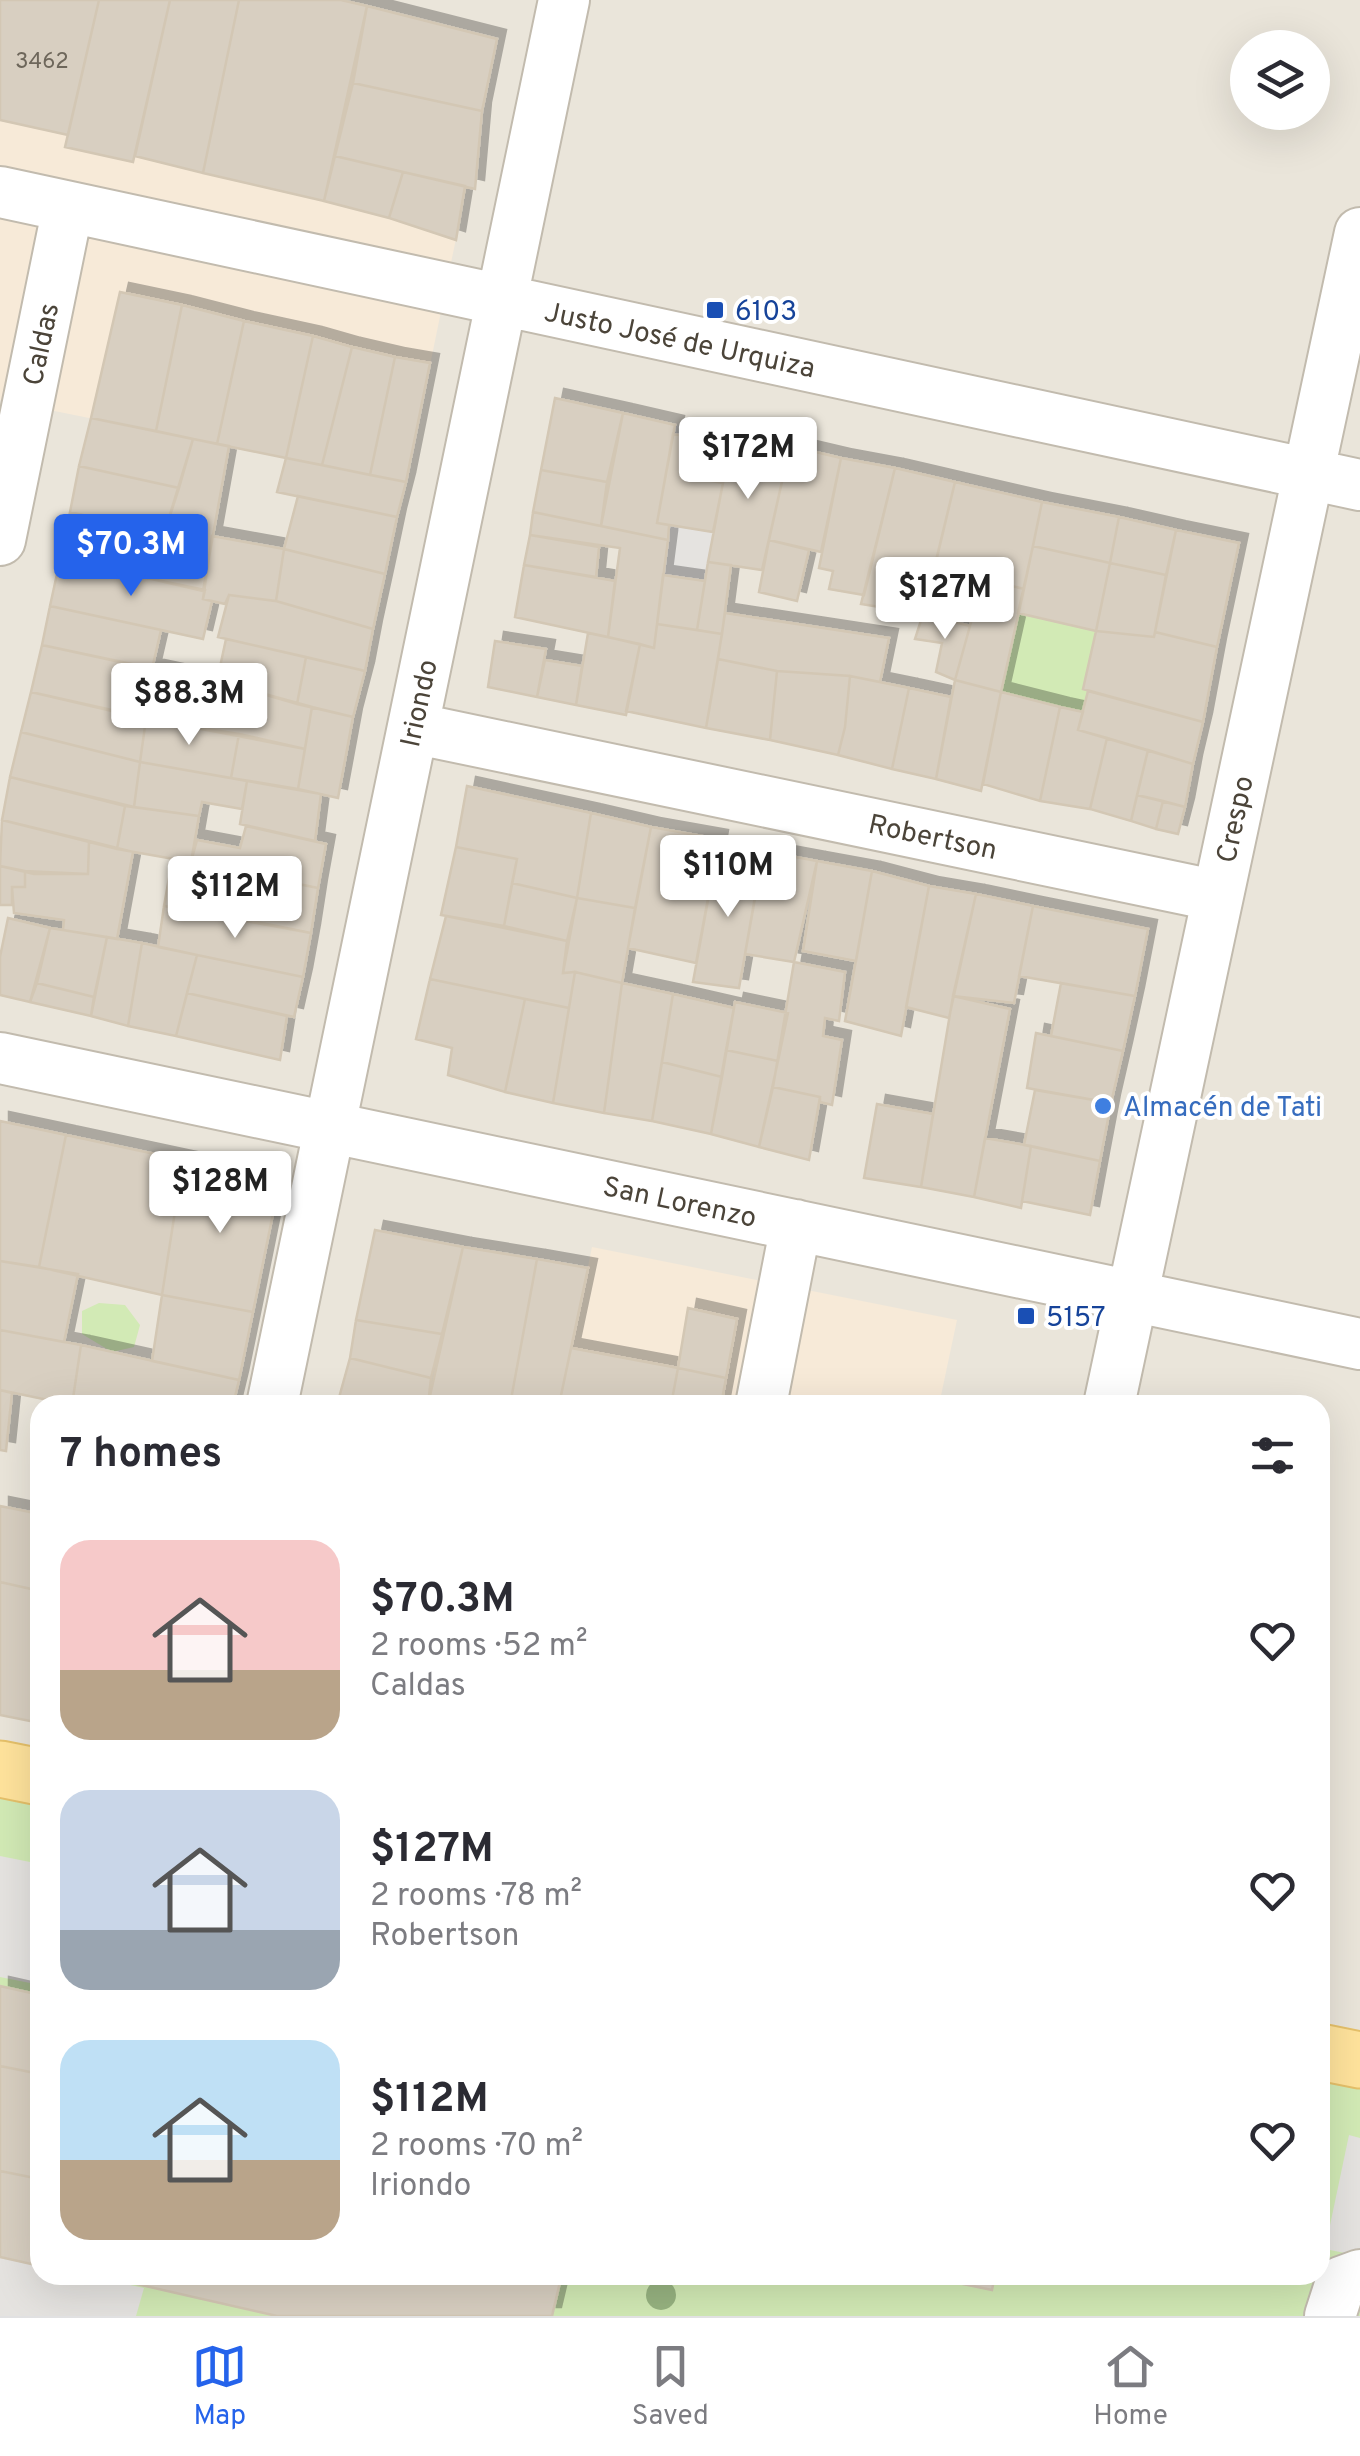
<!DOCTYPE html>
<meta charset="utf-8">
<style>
:root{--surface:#fff;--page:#f2f2f3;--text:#2b2b33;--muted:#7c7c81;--line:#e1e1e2;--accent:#2563eb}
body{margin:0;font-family:Overpass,sans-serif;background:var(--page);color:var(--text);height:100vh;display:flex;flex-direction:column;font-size:38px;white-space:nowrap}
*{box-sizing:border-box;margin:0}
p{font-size:32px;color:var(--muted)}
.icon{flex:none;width:55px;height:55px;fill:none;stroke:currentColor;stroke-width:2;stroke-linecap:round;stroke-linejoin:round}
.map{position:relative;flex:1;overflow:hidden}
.drawer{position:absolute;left:30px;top:1395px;width:1300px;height:890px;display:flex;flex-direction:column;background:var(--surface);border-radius:30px;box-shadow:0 10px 40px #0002}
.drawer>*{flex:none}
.fabs{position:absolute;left:1230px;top:30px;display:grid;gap:20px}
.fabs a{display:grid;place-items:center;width:100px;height:100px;border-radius:50%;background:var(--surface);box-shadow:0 10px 40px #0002;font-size:50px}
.price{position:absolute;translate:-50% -85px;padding:0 22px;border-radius:10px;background:#fff;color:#222;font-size:32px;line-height:65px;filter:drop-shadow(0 2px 5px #0008)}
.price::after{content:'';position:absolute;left:50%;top:60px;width:30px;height:22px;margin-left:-15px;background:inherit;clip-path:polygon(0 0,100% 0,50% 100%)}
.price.on{background:var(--accent);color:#fff}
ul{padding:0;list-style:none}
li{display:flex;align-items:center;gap:30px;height:250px;padding:0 30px}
li span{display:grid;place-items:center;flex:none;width:280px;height:200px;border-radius:30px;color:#555}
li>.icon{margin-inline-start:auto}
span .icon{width:120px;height:120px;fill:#fffc;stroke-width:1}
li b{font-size:42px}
h2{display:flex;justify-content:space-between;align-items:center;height:120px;padding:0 30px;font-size:42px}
.menu{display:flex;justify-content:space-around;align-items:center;height:140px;border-top:2px solid var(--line);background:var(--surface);font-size:28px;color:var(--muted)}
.menu a{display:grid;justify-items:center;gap:5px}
.menu .on{color:var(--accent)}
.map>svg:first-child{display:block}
.residential{fill:#eae5da;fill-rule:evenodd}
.commercial{fill:#f7ead8}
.green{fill:#d2eab5}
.parking{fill:#e5e3e0}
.building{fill:#d8cfc1;stroke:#d3c7b4;stroke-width:2.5;filter:url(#shadow)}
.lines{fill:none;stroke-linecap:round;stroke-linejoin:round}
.minor-casing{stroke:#c2bbae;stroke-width:54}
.major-casing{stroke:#e6c16a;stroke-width:59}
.minor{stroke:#fff;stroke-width:50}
.major{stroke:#ffe39c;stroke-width:55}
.tree{fill:#97b381}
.transit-dot{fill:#1a4fb4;stroke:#fff;stroke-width:4}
.shop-dot{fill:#3f7fe0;stroke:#fff;stroke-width:4}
.labels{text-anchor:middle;stroke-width:8;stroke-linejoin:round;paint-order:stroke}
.number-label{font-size:22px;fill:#6e675b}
.transit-label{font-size:28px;fill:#164399;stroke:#fff;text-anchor:start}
.street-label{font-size:28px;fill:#4b4439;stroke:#fff}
.shop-label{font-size:28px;fill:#366cbe;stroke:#fff;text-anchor:start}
</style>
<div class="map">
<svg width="1360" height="2316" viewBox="0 0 1360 2316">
<defs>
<filter id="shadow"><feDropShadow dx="9" dy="-9" stdDeviation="0" flood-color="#0004"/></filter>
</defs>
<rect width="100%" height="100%" fill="#f6f3ec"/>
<path class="residential" d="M 0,0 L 1360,0 L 1360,2316 L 0,2316 ZM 1248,48 L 1312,48 L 1312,112 L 1248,112 ZM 40,1405 L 1320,1405 L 1320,2275 L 40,2275 Z"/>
<path class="commercial" d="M 0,0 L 341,0 L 497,39 L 406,482 L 0,400 Z
M 592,1247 L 957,1320 L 939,1405 L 559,1405 Z"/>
<path class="green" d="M 1018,613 L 1096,631 L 1083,689 L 1088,691 L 1083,712 L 1001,692 Z
M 99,1303 L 125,1305 L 140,1325 L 134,1347 L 112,1352 L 82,1334 L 82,1311 Z
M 0,1795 L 40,1803 L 40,2275 L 1320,2275 L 1320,2075 L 1360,2083 L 1360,2316 L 0,2316 Z"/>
<path class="parking" d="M 675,425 L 732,435 L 723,483 L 694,478 L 702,439 L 673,434 Z
M 669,525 L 713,532 L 705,581 L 663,575 Z
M 0,1856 L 40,1864 L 40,1985 L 0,1977 Z
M 1349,2135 L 1360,2138 L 1360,2256 L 1325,2249 Z
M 0,2257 L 40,2266 L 40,2275 L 85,2275 L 144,2288 L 136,2316 L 0,2316 Z"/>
<path class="building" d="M 0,0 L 99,0 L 68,135 L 0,120 Z
M 99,0 L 170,0 L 133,162 L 65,147 Z
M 170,0 L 239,0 L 203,173 L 135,156 Z
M 239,0 L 341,0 L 367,6 L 324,201 L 203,173 Z
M 367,6 L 497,39 L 482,111 L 353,83 Z
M 353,83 L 482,111 L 475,189 L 335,156 Z
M 335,156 L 403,172 L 389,218 L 324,201 Z
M 403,172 L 465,186 L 456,240 L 389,218 Z
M 120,292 L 182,305 L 156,431 L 91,418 Z
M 182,305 L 244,321 L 217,444 L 156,431 Z
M 244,321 L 313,336 L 286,458 L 217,444 Z
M 313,336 L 352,347 L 322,465 L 286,458 Z
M 352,347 L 395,357 L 370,475 L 322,465 Z
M 395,357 L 430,363 L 406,482 L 370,475 Z
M 555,398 L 623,413 L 607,482 L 541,470 Z
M 623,413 L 675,425 L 657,523 L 669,525 L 668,540 L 601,526 Z
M 91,418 L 193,439 L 179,488 L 79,466 Z
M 673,434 L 702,439 L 694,478 L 723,483 L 713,532 L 657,523 Z
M 732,435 L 790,446 L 762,570 L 708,562 Z
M 193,439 L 229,446 L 203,591 L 156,580 L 164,534 Z
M 790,446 L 841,458 L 821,552 L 769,540 Z
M 286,458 L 406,482 L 397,517 L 277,492 Z
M 841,458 L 895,468 L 864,595 L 829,589 L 833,571 L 819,568 Z
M 79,466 L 179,488 L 164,534 L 70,512 Z
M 895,468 L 955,482 L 923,614 L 861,604 Z
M 541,470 L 607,482 L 601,526 L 533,512 Z
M 955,482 L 1042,502 L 1024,589 L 935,566 Z
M 298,496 L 397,517 L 385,574 L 284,549 Z
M 1042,502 L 1119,517 L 1110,563 L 1033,546 Z
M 70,512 L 164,534 L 156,580 L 60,560 Z
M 533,512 L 668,540 L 654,648 L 608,637 L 620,548 L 530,535 Z
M 1119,517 L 1176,530 L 1166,575 L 1110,563 Z
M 1176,530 L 1239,543 L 1217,647 L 1155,632 Z
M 530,535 L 599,547 L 596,577 L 524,565 Z
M 212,536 L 284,549 L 276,601 L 229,595 L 225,604 L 203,599 Z
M 769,540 L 809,550 L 797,601 L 759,592 Z
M 1033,546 L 1110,563 L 1096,631 L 1018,613 Z
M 284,549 L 385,574 L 373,629 L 276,601 Z
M 60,560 L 205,590 L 203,599 L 212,601 L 203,639 L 50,606 Z
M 708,562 L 731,565 L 722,634 L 697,630 Z
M 1110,563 L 1166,575 L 1154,637 L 1096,631 Z
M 524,565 L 615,581 L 608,637 L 515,617 Z
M 935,566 L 983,579 L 974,612 L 926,602 Z
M 663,575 L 705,581 L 697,630 L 657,624 Z
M 983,579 L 1024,589 L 1001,692 L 955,680 Z
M 229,595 L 276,601 L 373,629 L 365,671 L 218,637 Z
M 50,606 L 161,630 L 152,669 L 42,645 Z
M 725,613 L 889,638 L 880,682 L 850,676 L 777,671 L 718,659 Z
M 923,614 L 970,626 L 955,680 L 936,672 L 942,643 L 915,639 Z
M 657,624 L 722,634 L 706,728 L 626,711 L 640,644 L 654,648 Z
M 1096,631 L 1154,637 L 1155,632 L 1217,647 L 1203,722 L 1083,689 Z
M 588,633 L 640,644 L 626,715 L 576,705 Z
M 226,639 L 306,657 L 297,704 L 217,681 Z
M 495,641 L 546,649 L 537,697 L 488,687 Z
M 42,645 L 179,674 L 170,723 L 31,692 Z
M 306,657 L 365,671 L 353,717 L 297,704 Z
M 718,659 L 777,671 L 770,740 L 706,728 Z
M 545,660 L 582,666 L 576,705 L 537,697 Z
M 777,671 L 850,676 L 845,727 L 838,755 L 770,740 Z
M 179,674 L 217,681 L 312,707 L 305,749 L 170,723 Z
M 850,676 L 909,688 L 892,769 L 838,755 L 845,727 Z
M 955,680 L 1001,692 L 981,791 L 936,779 Z
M 909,688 L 951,697 L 936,779 L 892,769 Z
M 1088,691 L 1203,722 L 1193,764 L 1078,730 Z
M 31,692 L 146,719 L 140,762 L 21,732 Z
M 1001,692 L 1060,707 L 1040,801 L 983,784 Z
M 312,707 L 353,717 L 338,798 L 298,789 Z
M 1060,707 L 1083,712 L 1078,730 L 1107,738 L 1090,809 L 1040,801 Z
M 146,719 L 239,734 L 231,778 L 140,762 Z
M 21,732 L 140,762 L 134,807 L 10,777 Z
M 239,734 L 305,749 L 298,789 L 231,778 Z
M 1107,738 L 1148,750 L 1131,821 L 1090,809 Z
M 1148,750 L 1193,764 L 1185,807 L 1137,795 Z
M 140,762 L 247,781 L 242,809 L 202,802 L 199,816 L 134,807 Z
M 10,777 L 125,806 L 117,849 L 2,820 Z
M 247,781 L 321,794 L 315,841 L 240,824 Z
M 467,786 L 591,813 L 577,898 L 512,883 L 517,859 L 456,847 Z
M 1137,795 L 1163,801 L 1156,829 L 1131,821 Z
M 1163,801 L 1185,807 L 1178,834 L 1156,829 Z
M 125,806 L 199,816 L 191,862 L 117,849 Z
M 591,813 L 651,827 L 635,908 L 577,898 Z
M 2,820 L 89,841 L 88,874 L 34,874 L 0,866 Z
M 246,826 L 326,844 L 318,888 L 191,862 L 197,840 L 240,848 Z
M 651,827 L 719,839 L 696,963 L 628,948 Z
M 89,841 L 133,852 L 117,939 L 63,930 L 64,920 L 14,913 L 12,887 L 25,887 L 25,871 L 88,874 Z
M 456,847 L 517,859 L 504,926 L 441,915 Z
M 717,851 L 762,859 L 739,988 L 693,982 Z
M 763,851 L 817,861 L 794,962 L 745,954 Z
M 172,861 L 252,875 L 247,920 L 164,906 Z
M 817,861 L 872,871 L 856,961 L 803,951 Z
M 0,866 L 25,871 L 25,887 L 12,887 L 12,905 L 0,905 Z
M 872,871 L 929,886 L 901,1036 L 845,1021 Z
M 252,875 L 318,888 L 311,933 L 247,920 Z
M 512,883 L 577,898 L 567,941 L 504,926 Z
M 929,886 L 976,894 L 949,1018 L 906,1007 Z
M 976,894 L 1033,906 L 1014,1003 L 953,996 Z
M 577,898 L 635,908 L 622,983 L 575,972 L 563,973 Z
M 164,906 L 311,933 L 303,977 L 158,947 Z
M 1033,906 L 1148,929 L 1135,996 L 1019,976 Z
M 446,916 L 567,941 L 563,973 L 575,972 L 569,1008 L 430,979 Z
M 8,918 L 50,928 L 30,1002 L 0,995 L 0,957 Z
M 50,928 L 107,937 L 94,997 L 37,983 Z
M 107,937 L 142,943 L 128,1026 L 91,1016 Z
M 142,943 L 197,955 L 176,1036 L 128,1026 Z
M 197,955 L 303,977 L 294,1017 L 187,993 Z
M 794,962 L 845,972 L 839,1021 L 825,1018 L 823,1036 L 842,1040 L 832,1105 L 820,1102 L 820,1097 L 773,1087 Z
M 575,972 L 622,983 L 604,1113 L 553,1103 Z
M 430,979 L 525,999 L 505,1092 L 448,1075 L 452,1048 L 416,1039 Z
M 37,983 L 94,997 L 91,1016 L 30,1002 Z
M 622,983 L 673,994 L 652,1121 L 604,1113 Z
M 1061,983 L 1135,996 L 1123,1051 L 1051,1036 Z
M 187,993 L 287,1016 L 280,1060 L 176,1036 Z
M 673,994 L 734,1008 L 722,1077 L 662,1062 Z
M 953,996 L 1010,1009 L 974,1197 L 921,1187 Z
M 525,999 L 569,1008 L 553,1103 L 505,1092 Z
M 735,1002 L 788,1013 L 778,1061 L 726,1050 Z
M 1036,1033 L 1123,1051 L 1111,1103 L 1027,1088 Z
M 726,1050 L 778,1061 L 759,1147 L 711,1134 Z
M 662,1062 L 722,1077 L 711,1134 L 652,1121 Z
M 773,1087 L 820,1097 L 809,1160 L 759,1147 Z
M 1035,1090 L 1111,1103 L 1100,1161 L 1024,1145 Z
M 877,1104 L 933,1114 L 921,1187 L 864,1178 Z
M 0,1121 L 66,1135 L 39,1267 L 0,1261 Z
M 66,1135 L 183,1160 L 162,1295 L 39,1267 Z
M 985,1138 L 1031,1146 L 1021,1208 L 974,1197 Z
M 1031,1146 L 1100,1161 L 1090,1215 L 1022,1201 Z
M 183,1160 L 280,1179 L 253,1312 L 162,1295 Z
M 375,1230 L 463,1247 L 442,1334 L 356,1320 Z
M 463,1247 L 537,1259 L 510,1405 L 428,1405 Z
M 537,1259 L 588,1268 L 559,1405 L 510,1405 Z
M 0,1261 L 78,1274 L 64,1342 L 0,1330 Z
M 162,1295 L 253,1312 L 239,1380 L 152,1361 Z
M 688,1308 L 737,1319 L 726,1378 L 678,1368 Z
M 356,1320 L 442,1334 L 431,1378 L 350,1358 Z
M 0,1330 L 81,1345 L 72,1405 L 0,1390 Z
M 81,1345 L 239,1380 L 233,1405 L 72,1405 Z
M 571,1348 L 678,1368 L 671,1405 L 559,1405 Z
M 350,1358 L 431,1378 L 428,1405 L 337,1405 Z
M 678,1368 L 726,1378 L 721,1405 L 671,1405 Z
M 0,1390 L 12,1393 L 6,1451 L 0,1450 Z
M 0,1506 L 40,1514 L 40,1591 L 0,1582 Z
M 0,1582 L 40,1591 L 40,1723 L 0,1715 Z
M 0,1986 L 40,1995 L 40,2074 L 0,2066 Z
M 0,2066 L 40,2074 L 40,2179 L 0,2171 Z
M 0,2171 L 40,2179 L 40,2266 L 0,2257 Z
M 97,2275 L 491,2275 L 505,2278 L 506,2275 L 529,2275 L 560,2282 L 552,2316 L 277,2316 Z
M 919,2275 L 995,2275 L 992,2290 Z"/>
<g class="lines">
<g class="minor-casing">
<path id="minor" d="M 0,192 L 1360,485
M 0,540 L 68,207
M 413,728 L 1218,896
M 0,1058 L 1360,1344
M 272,1405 L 564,0
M 761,1405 L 796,1225
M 1109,1405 L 1360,233
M 1330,2316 L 1341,2282 L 1360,2275"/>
</g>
<g class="major-casing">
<path id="major" d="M 0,1769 L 40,1777
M 1320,2052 L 1360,2060"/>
</g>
<use href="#minor" class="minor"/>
<use href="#major" class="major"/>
</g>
<circle class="tree" cx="661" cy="2295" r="15"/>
<g class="transit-dot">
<rect x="705" y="300" width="20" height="20" rx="5"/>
<rect x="1016" y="1306" width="20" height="20" rx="5"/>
</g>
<circle class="shop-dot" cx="1103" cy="1106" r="10"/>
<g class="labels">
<g class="number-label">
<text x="42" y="68">3462</text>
</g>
<g class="transit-label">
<text x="735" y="320">6103</text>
<text x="1046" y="1326">5157</text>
</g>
<g class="street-label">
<text transform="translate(680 339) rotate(12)" y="10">Justo José de Urquiza</text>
<text transform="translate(40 344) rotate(-78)" y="10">Caldas</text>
<text transform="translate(418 703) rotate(-78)" y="10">Iriondo</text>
<text transform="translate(1234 819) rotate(-78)" y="10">Crespo</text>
<text transform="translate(933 836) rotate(12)" y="10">Robertson</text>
<text transform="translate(680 1201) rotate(12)" y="10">San Lorenzo</text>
</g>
<g class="shop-label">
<text x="1123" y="1116">Almacén de Tati</text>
</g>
</g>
</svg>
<div class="fabs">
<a><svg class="icon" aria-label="layers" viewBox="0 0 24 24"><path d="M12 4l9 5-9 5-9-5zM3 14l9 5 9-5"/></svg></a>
</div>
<b class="price" style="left:748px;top:502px">$172M</b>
<b class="price on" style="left:131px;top:599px">$70.3M</b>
<b class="price" style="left:945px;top:642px">$127M</b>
<b class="price" style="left:189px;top:748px">$88.3M</b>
<b class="price" style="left:728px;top:920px">$110M</b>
<b class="price" style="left:235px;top:941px">$112M</b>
<b class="price" style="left:220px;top:1236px">$128M</b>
<section class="drawer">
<h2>7 homes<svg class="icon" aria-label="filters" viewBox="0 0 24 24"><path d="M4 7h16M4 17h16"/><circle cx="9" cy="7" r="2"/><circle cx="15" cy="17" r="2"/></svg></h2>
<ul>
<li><span style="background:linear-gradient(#f6c9c9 65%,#b9a48a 0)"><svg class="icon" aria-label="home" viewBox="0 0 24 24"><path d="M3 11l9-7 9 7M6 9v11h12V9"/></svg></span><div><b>$70.3M</b><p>2 rooms · 52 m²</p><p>Caldas</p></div><svg class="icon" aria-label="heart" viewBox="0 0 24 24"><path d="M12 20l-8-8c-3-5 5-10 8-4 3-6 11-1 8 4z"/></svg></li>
<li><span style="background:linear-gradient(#c9d6e8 70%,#9aa5b1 0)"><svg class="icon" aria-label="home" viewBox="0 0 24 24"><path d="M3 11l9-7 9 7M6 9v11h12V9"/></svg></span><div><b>$127M</b><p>2 rooms · 78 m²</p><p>Robertson</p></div><svg class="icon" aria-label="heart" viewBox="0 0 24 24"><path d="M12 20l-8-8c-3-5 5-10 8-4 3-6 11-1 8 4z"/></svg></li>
<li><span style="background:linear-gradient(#bfe0f5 60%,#b9a48a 0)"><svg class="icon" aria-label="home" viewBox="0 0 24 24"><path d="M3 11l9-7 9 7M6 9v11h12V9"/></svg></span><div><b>$112M</b><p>2 rooms · 70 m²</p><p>Iriondo</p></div><svg class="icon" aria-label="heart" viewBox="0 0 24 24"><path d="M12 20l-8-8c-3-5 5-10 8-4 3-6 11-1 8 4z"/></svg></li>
</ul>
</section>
</div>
<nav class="menu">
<a class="on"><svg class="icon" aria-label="map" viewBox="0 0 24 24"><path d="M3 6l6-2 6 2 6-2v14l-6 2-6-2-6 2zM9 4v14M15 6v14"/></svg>Map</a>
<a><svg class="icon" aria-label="saved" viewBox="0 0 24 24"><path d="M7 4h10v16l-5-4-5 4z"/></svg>Saved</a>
<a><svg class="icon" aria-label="home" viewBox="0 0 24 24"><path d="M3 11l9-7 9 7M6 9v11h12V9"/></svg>Home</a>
</nav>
